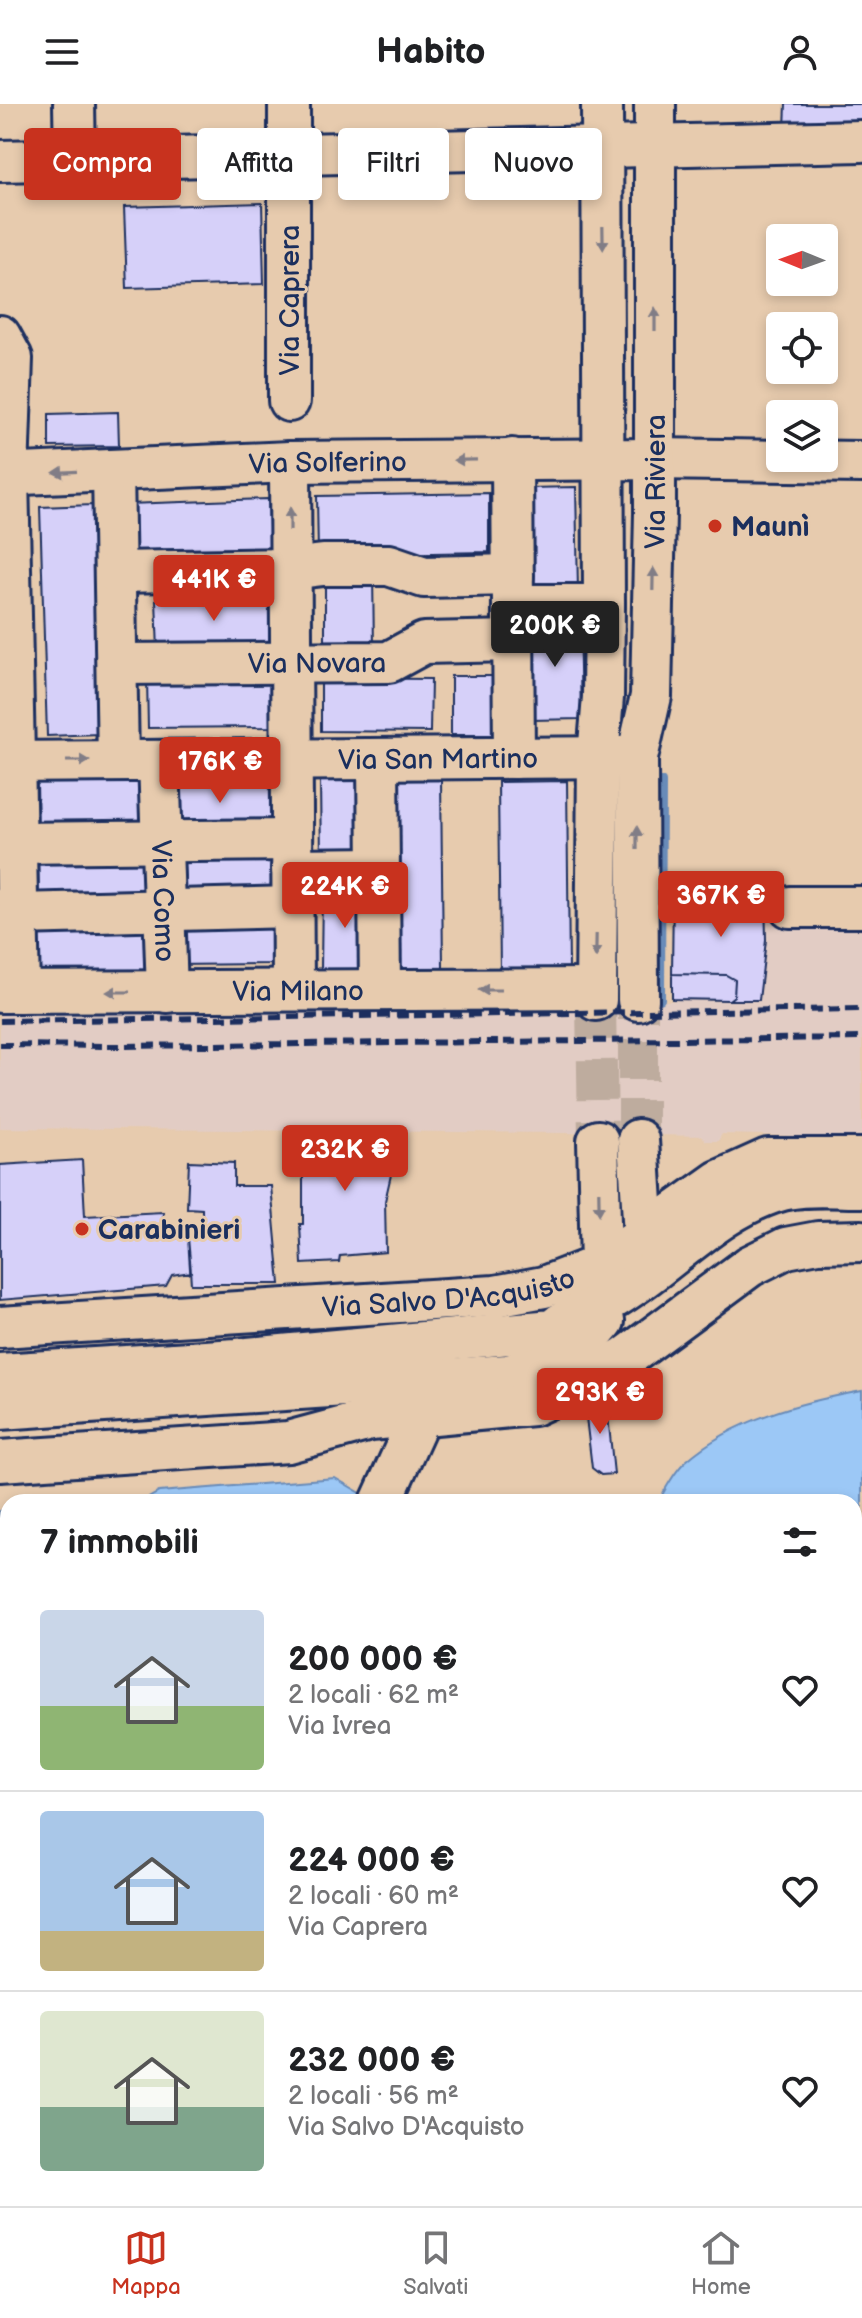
<!DOCTYPE html>
<html lang="it">
<meta charset="utf-8">
<style>
:root{--surface:#fff;--page:#f2f2f2;--text:#202124;--muted:#757577;--line:#e0e0e0;--accent:#c8321e}
body{margin:0;font-family:"Balsamiq Sans",sans-serif;background:var(--page);color:var(--text);height:100vh;display:flex;flex-direction:column;font-size:30px;white-space:nowrap}
*{box-sizing:border-box;margin:0}
p{font-size:26px;color:var(--muted)}
.icon{flex:none;width:44px;height:44px;fill:none;stroke:currentColor;stroke-width:2;stroke-linecap:round;stroke-linejoin:round}
.map{position:relative;flex:1;overflow:hidden}
.panel{position:absolute;left:0px;top:1390px;width:862px;height:712px;display:flex;flex-direction:column;background:var(--surface);border-radius:24px 24px 0 0;box-shadow:0 4px 12px #0003}
.panel>*{flex:none}
.top-card{position:absolute;left:24px;top:24px;width:814px;height:72px;display:flex;gap:16px}
.needle{width:52px;rotate:271deg}
.tools{position:absolute;left:766px;top:120px;display:grid;gap:16px}
.tools a{display:grid;place-items:center;width:72px;height:72px;border-radius:8px;background:var(--surface);box-shadow:0 4px 12px #0003;font-size:40px}
.price{position:absolute;translate:-50% -68px;padding:0 18px;border-radius:8px;background:var(--accent);color:#fff;font-size:26px;line-height:52px;filter:drop-shadow(0 2px 4px #0008)}
.price::after{content:'';position:absolute;left:50%;top:48px;width:24px;height:18px;margin-left:-12px;background:inherit;clip-path:polygon(0 0,100% 0,50% 100%)}
.price.current{background:#222;color:#fff}
ul{padding:0;list-style:none}
li{display:flex;align-items:center;gap:24px;height:200px;padding:0 40px}
li+li{border-top:2px solid var(--line)}
li span{display:grid;place-items:center;flex:none;width:224px;height:160px;border-radius:8px;color:#555}
li>.icon{margin-inline-start:auto}
span .icon{width:96px;height:96px;fill:#fffc;stroke-width:1}
li b{font-size:34px}
h2{display:flex;justify-content:space-between;align-items:center;height:96px;padding:0 40px;font-size:34px}
.pill{padding:0 28px;border-radius:8px;background:var(--surface);box-shadow:0 4px 12px #0003;font-size:28px;line-height:72px}
.pill.current{background:var(--accent);color:#fff}
header{display:flex;justify-content:space-between;align-items:center;height:104px;padding:0 40px;background:var(--surface);font-size:36px;font-weight:800}
.menu{display:flex;justify-content:space-around;align-items:center;height:112px;border-top:2px solid var(--line);background:var(--surface);font-size:22px;color:var(--muted)}
.menu a{display:grid;justify-items:center;gap:4px}
.menu .current{color:var(--accent)}
.map>svg:first-child{display:block}
.built{fill:#e2ccc4}
.water{fill:#9cc8f6;stroke:#688bb9;stroke-width:2}
.lines{fill:none;stroke-linecap:round;stroke-linejoin:round}
.stream{stroke:#688bb9;stroke-width:10}
.ferry{stroke:#283e6d;stroke-width:2;stroke-dasharray:10 8;stroke-linecap:butt}
.building{fill:#d6d0f9;stroke:#1b2f5e;stroke-width:2}
.minor-tunnel{stroke:#beac9e;stroke-width:40;stroke-dasharray:40 20;stroke-linecap:butt}
.minor-casing{stroke:#1b2f5e;stroke-width:46}
.minor{stroke:#e7cbae;stroke-width:40}
.rail{stroke:#1b2f5e;stroke-width:6;stroke-dasharray:12 6;stroke-linecap:butt}
.oneway{fill:#817d86}
.poi-dot{fill:#c8321e;stroke:#e7cbae;stroke-width:3}
.labels{text-anchor:middle;stroke-width:6;stroke-linejoin:round;paint-order:stroke}
.street-label{font-size:28px;fill:#1b2f5e;stroke:#e7cbae}
.poi-label{font-size:28px;font-weight:bold;fill:#1b2f5e;stroke:#e7cbae;text-anchor:start}
</style>
<header><svg class="icon" aria-label="menu" viewBox="0 0 24 24"><path d="M4 6h16M4 12h16M4 18h16"/></svg>Habito<svg class="icon" aria-label="person" viewBox="0 0 24 24"><circle cx="12" cy="8" r="4"/><path d="M4 21q1-7 8-7t8 7"/></svg></header>
<div class="map">
<svg width="862" height="2102" viewBox="0 0 862 2102">
<rect width="100%" height="100%" fill="#e7cbae"/>
<filter id="ink" filterUnits="userSpaceOnUse"><feTurbulence type="fractalNoise" baseFrequency=".0125" numOctaves="2"/><feDisplacementMap in="SourceGraphic" scale="16" xChannelSelector="R" yChannelSelector="G"/><feConvolveMatrix kernelMatrix="1 2 1 2 8 2 1 2 1" color-interpolation-filters="sRGB"/></filter>
<g filter="url(#ink)">
<path class="built" d="M 680,786 L 862,788 L 862,1033 L 858,1033 L 855,1039 L 843,1039 L 840,1033 L 722,1030 L 718,1037 L 706,1037 L 702,1032 L 565,1029 L 0,1024 L 0,905 L 670,897 L 680,895 Z"/>
<path class="water" d="M 862,1287 L 862,2102 L 0,2102 L 0,1407 L 8,1406 L 8,2094 L 854,2094 L 854,1398 L 658,1398 C 666,1385 674,1367 686,1357 C 734,1315 801,1298 862,1287 Z
M 335,1374 L 376,1398 L 121,1398 L 145,1396 L 159,1388 Z"/>
<g class="lines">
<path class="stream" d="M 660,895 L 661,678"/>
<path class="ferry" d="M 0,2047 L 8,2035"/>
</g>
<path class="building" d="M 786,0 L 862,0 L 862,24 L 785,25 Z
M 262,99 L 264,180 L 127,184 L 124,103 Z
M 118,308 L 119,342 L 49,343 L 49,310 Z
M 576,383 L 578,488 L 528,489 L 527,384 Z
M 489,389 L 489,448 L 318,451 L 317,392 Z
M 268,395 L 270,453 L 130,457 L 128,400 Z
M 93,401 L 99,630 L 47,632 L 40,403 Z
M 373,468 L 374,546 L 325,547 L 325,469 Z
M 270,491 L 272,543 L 158,547 L 156,495 Z
M 579,514 L 581,615 L 531,616 L 530,515 Z
M 451,572 L 497,572 L 497,631 L 451,631 Z
M 271,573 L 271,623 L 148,624 L 147,574 Z
M 321,574 L 431,575 L 430,628 L 321,627 Z
M 392,674 L 441,674 L 443,864 L 394,865 Z
M 271,676 L 271,725 L 170,727 L 169,678 Z
M 369,676 L 370,753 L 321,754 L 320,677 Z
M 149,677 L 150,727 L 38,729 L 37,679 Z
M 567,677 L 569,867 L 500,868 L 498,678 Z
M 276,744 L 277,797 L 170,799 L 168,746 Z
M 38,747 L 148,747 L 148,800 L 39,800 Z
M 322,786 L 369,786 L 369,866 L 321,866 Z
M 673,790 L 765,791 L 766,836 L 759,896 L 729,896 L 734,892 L 735,876 L 726,871 L 672,870 Z
M 274,809 L 274,860 L 171,861 L 171,810 Z
M 39,816 L 152,816 L 152,866 L 39,866 Z
M 672,870 L 726,871 L 735,876 L 734,892 L 729,896 L 672,895 Z
M 303,1026 L 401,1027 L 385,1097 L 386,1148 L 340,1152 L 339,1158 L 302,1160 L 300,1120 L 303,1120 Z
M 82,1056 L 85,1112 L 163,1108 L 164,1134 L 188,1134 L 191,1168 L 172,1171 L 166,1182 L 0,1196 L 0,1061 Z
M 189,1057 L 234,1059 L 234,1082 L 271,1082 L 280,1180 L 191,1180 L 188,1134 L 202,1134 L 202,1105 L 187,1104 Z
M 606,1292 L 614,1370 L 601,1371 L 592,1364 L 585,1305 L 592,1295 Z"/>
<g class="lines">
<path class="minor-tunnel" d="M 596,896 L 598,1037
M 638,1036 L 638,896"/>
<g class="minor-casing">
<g id="minor">
<path d="M 74,0 L 75,55"/>
<path d="M 289,0 L 289,297"/>
<path d="M 0,57 L 862,37"/>
<path d="M 0,232 L 12,254 L 8,371 L 19,888"/>
<path d="M 512,355 L 514,654"/>
<path d="M 290,358 L 293,885"/>
<path d="M 113,366 L 118,657"/>
<path id="s1" d="M 0,371 L 290,358 L 655,355 L 862,358"/>
<path d="M 115,468 L 290,465 L 323,461 L 389,461 L 424,473 L 513,471"/>
<path d="M 513,501 L 604,501"/>
<path id="s2" d="M 117,560 L 389,558 L 424,539 L 513,537"/>
<path d="M 378,656 L 380,886"/>
<path id="s3" d="M 159,657 L 167,888"/>
<path id="s4" d="M 0,658 L 624,653"/>
<path d="M 15,739 L 291,736"/>
<path d="M 292,765 L 379,764"/>
<path d="M 790,803 L 862,803"/>
<path d="M 18,810 L 292,803"/>
<path id="s5" d="M 0,888 L 596,885"/>
<path d="M 596,896 L 598,653 L 603,593 L 604,501 L 602,0"/>
<path id="s6" d="M 638,896 L 637,654 L 651,592 L 655,409 L 655,0"/>
<path d="M 638,1036 L 644,1131"/>
<path d="M 598,1037 L 601,1161"/>
<path id="s7" d="M 0,1223 L 495,1192 L 544,1183 L 601,1161 L 719,1077 L 768,1055 L 862,1055"/>
<path d="M 0,1270 L 237,1255 L 553,1226 C 572,1209 590,1207 612,1195 C 669,1162 716,1104 782,1086 C 806,1080 837,1083 862,1083"/>
<path d="M 0,1305 L 508,1271 L 573,1253 L 604,1217"/>
<path d="M 0,1357 L 288,1338 L 370,1316 L 533,1301 L 583,1278 L 624,1255 L 750,1162 L 786,1144 L 818,1138 L 862,1137"/>
<path d="M 381,1398 L 421,1310"/>
</g>
</g>
<use href="#minor" class="minor"/>
<path class="rail" d="M 0,917 L 862,905
M 0,941 L 116,942 L 862,934"/>
</g>
<defs><path id="oneway-solid" d="M-6-.8H1V-3.2L6.5 0L1 3.2V.8H-6Z" transform="scale(2)"/></defs>
<g class="oneway">
<use href="#oneway-solid" transform="translate(603 134) rotate(89)"/>
<use href="#oneway-solid" transform="translate(655 215) rotate(-90)"/>
<use href="#oneway-solid" transform="translate(465 356) rotate(179)"/>
<use href="#oneway-solid" transform="translate(65 368) rotate(177)"/>
<use href="#oneway-solid" transform="translate(290 415) rotate(-90)"/>
<use href="#oneway-solid" transform="translate(653 475) rotate(-89)"/>
<use href="#oneway-solid" transform="translate(78 657)"/>
<use href="#oneway-solid" transform="translate(637 734) rotate(-90)"/>
<use href="#oneway-solid" transform="translate(596 842) rotate(91)"/>
<use href="#oneway-solid" transform="translate(490 886) rotate(180)"/>
<use href="#oneway-solid" transform="translate(118 888) rotate(180)"/>
<use href="#oneway-solid" transform="translate(599 1099) rotate(89)"/>
</g>
</g>
<g class="poi-dot">
<circle cx="715" cy="422" r="8"/>
<circle cx="82" cy="1125" r="8"/>
</g>
<g class="labels">
<g class="street-label">
<text transform="translate(289 196) rotate(-90)" y="10">Via Caprera</text>
<text dy="10" stroke="none"><textPath href="#s1" startOffset="328">Via Solferino</textPath></text>
<text dy="10" stroke="none"><textPath href="#s6" startOffset="520">Via Riviera</textPath></text>
<text dy="10" stroke="none"><textPath href="#s2" startOffset="200">Via Novara</textPath></text>
<text dy="10" stroke="none"><textPath href="#s4" startOffset="438">Via San Martino</textPath></text>
<text dy="10" stroke="none"><textPath href="#s3" startOffset="140">Via Como</textPath></text>
<text dy="10" stroke="none"><textPath href="#s5" startOffset="298">Via Milano</textPath></text>
<text dy="10" stroke="none"><textPath href="#s7" startOffset="450">Via Salvo D'Acquisto</textPath></text>
</g>
<g class="poi-label">
<text x="731" y="432">Maunì</text>
<text x="98" y="1135">Carabinieri</text>
</g>
</g>
</svg>
<div class="tools">
<a><svg class="needle" viewBox="-14 -14 28 28"><path d="M0-13l5 13h-10z" fill="#e53935"/><path d="M0 13l5-13h-10z" fill="#757577"/></svg></a>
<a><svg class="icon" aria-label="locate" viewBox="0 0 24 24"><circle cx="12" cy="12" r="6"/><path d="M12 2v4M12 18v4M2 12h4M18 12h4"/></svg></a>
<a><svg class="icon" aria-label="layers" viewBox="0 0 24 24"><path d="M12 4l9 5-9 5-9-5zM3 14l9 5 9-5"/></svg></a>
</div>
<b class="price" style="left:214px;top:519px">441K €</b>
<b class="price current" style="left:555px;top:565px">200K €</b>
<b class="price" style="left:220px;top:701px">176K €</b>
<b class="price" style="left:345px;top:826px">224K €</b>
<b class="price" style="left:721px;top:835px">367K €</b>
<b class="price" style="left:345px;top:1089px">232K €</b>
<b class="price" style="left:600px;top:1332px">293K €</b>
<div class="top-card">
<a class="pill current">Compra</a>
<a class="pill">Affitta</a>
<a class="pill">Filtri</a>
<a class="pill">Nuovo</a>
</div>
<section class="panel">
<h2>7 immobili<svg class="icon" aria-label="filters" viewBox="0 0 24 24"><path d="M4 7h16M4 17h16"/><circle cx="9" cy="7" r="2"/><circle cx="15" cy="17" r="2"/></svg></h2>
<ul>
<li><span style="background:linear-gradient(#c9d6e8 60%,#8fb573 0)"><svg class="icon" aria-label="home" viewBox="0 0 24 24"><path d="M3 11l9-7 9 7M6 9v11h12V9"/></svg></span><div><b>200 000 €</b><p>2 locali · 62 m²</p><p>Via Ivrea</p></div><svg class="icon" aria-label="heart" viewBox="0 0 24 24"><path d="M12 20l-8-8c-3-5 5-10 8-4 3-6 11-1 8 4z"/></svg></li>
<li><span style="background:linear-gradient(#a9c7e8 75%,#c2b280 0)"><svg class="icon" aria-label="home" viewBox="0 0 24 24"><path d="M3 11l9-7 9 7M6 9v11h12V9"/></svg></span><div><b>224 000 €</b><p>2 locali · 60 m²</p><p>Via Caprera</p></div><svg class="icon" aria-label="heart" viewBox="0 0 24 24"><path d="M12 20l-8-8c-3-5 5-10 8-4 3-6 11-1 8 4z"/></svg></li>
<li><span style="background:linear-gradient(#dfe7d0 60%,#7fa58c 0)"><svg class="icon" aria-label="home" viewBox="0 0 24 24"><path d="M3 11l9-7 9 7M6 9v11h12V9"/></svg></span><div><b>232 000 €</b><p>2 locali · 56 m²</p><p>Via Salvo D'Acquisto</p></div><svg class="icon" aria-label="heart" viewBox="0 0 24 24"><path d="M12 20l-8-8c-3-5 5-10 8-4 3-6 11-1 8 4z"/></svg></li>
</ul>
</section>
</div>
<nav class="menu">
<a class="current"><svg class="icon" aria-label="map" viewBox="0 0 24 24"><path d="M3 6l6-2 6 2 6-2v14l-6 2-6-2-6 2zM9 4v14M15 6v14"/></svg>Mappa</a>
<a><svg class="icon" aria-label="saved" viewBox="0 0 24 24"><path d="M7 4h10v16l-5-4-5 4z"/></svg>Salvati</a>
<a><svg class="icon" aria-label="home" viewBox="0 0 24 24"><path d="M3 11l9-7 9 7M6 9v11h12V9"/></svg>Home</a>
</nav>
